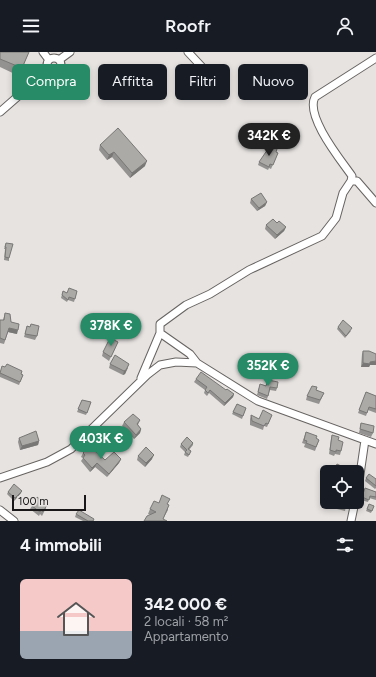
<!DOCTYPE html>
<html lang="it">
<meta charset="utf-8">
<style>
:root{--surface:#171b24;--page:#20242c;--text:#f1f3f6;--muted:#9ea1a6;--line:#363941;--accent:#268b66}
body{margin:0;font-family:Figtree,sans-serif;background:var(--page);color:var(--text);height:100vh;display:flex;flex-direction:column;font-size:15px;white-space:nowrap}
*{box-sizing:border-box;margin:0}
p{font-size:13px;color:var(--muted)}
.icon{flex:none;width:22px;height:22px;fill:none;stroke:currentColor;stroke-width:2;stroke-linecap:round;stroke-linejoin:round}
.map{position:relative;height:469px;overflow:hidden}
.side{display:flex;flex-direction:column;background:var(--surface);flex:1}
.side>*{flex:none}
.top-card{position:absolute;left:12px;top:12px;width:352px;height:36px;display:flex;gap:8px}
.fabs{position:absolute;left:320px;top:413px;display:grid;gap:8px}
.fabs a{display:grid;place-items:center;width:44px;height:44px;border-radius:6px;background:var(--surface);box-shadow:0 2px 6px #0003;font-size:20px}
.scale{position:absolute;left:12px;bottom:10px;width:74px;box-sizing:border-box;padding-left:4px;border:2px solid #191717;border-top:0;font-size:11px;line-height:14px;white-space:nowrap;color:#191717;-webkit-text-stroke:3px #e6e3e1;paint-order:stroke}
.price{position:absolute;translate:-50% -34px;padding:0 9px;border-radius:14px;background:var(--accent);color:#fff;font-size:13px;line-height:26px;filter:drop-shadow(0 1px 2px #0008)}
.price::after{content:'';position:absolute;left:50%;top:24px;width:12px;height:9px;margin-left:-6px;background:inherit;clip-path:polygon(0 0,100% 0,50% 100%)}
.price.active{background:#222;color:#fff}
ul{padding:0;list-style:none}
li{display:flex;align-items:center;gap:12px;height:100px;padding:0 20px}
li+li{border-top:1px solid var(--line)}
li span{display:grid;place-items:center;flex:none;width:112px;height:80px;border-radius:6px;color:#555}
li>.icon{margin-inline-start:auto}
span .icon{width:48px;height:48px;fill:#fffc;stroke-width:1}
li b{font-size:17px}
h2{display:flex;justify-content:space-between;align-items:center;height:48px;padding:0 20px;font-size:17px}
.pill{padding:0 14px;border-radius:6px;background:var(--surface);box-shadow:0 2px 6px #0003;font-size:14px;line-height:36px}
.pill.active{background:var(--accent);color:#fff}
header{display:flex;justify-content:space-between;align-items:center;height:52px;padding:0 20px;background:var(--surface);font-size:18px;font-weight:600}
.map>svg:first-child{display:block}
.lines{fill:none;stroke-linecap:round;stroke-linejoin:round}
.minor-casing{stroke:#666361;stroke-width:9}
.minor{stroke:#fff;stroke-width:7}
.wall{fill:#949290}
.shaded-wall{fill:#787775}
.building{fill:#acaaa7;stroke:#787775}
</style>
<header><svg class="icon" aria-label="menu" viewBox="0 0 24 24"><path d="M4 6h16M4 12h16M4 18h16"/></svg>Roofr<svg class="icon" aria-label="person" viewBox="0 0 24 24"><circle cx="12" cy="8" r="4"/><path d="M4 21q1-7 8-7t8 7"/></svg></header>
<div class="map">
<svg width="376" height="469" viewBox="0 0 376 469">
<rect width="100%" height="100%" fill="#e6e3e1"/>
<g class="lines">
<g class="minor-casing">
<path id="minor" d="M 43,0 L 49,8
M 188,0 L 202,15
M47 13a7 7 0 1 1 14 0a7 7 0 1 1-14 0Z
M 59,8 L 70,0
M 0,60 L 48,18
M 351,129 L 352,124 C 340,107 305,64 315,45 L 376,6
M 160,281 L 190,302 L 197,311
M 141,326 L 160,281 L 160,272 L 186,253 L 210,242 L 249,218 L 322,184 L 336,166 L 343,141 L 351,129 L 357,129 L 376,151
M 0,426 L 47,410 L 71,397 L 147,323 L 160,313 L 176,310 L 197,311 L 258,349 L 376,392
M 357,443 L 365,388
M 0,458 L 14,469
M 351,469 L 355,450"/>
</g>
<use href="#minor" class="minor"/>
</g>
<path class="wall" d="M 0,0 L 29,0 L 19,24 L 0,15 Z
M 100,23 L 119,23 L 117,27 L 109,35 L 108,33 L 106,35 L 99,27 Z
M 100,93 L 145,114 L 130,126 L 112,105 L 107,108 L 99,98 Z
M 276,100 L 278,101 L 271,117 L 269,116 L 268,118 L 258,113 L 259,110 Z
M 251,147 L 267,150 L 265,154 L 257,159 L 250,151 Z
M 277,171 L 286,175 L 284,179 L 275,187 L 265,177 L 266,173 Z
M 6,191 L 9,206 L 9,209 L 4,208 L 5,197 L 4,197 Z
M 63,239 L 67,241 L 77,239 L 74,250 L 68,248 L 67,250 L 61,246 Z
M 5,261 L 11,270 L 17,282 L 8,280 L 4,292 L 0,291 L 0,268 L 3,268 Z
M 27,274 L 30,275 L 37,284 L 35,288 L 24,285 Z
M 338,275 L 351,279 L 345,286 L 337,277 Z
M 118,290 L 109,309 L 102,304 L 103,300 Z
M 363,299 L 376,313 L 370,313 L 369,315 L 361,315 L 362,302 Z
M 110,312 L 128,316 L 125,322 L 123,323 L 109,316 Z
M 0,320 L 21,322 L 23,323 L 19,333 L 0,325 Z
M 196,327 L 234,342 L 233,345 L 224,354 L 209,341 L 207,344 L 204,341 L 205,338 L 194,330 Z
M 260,332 L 277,336 L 276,339 L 270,338 L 267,347 L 257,343 Z
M 316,338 L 324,341 L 319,352 L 306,348 L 307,344 Z
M 366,340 L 376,344 L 376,361 L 368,358 L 366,364 L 358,361 Z
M 82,348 L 91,350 L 86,363 L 77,360 Z
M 237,352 L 246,356 L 242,367 L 232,362 Z
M 251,363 L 259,367 L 272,363 L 267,375 L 264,374 L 263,378 L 250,373 L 250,367 Z
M 140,368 L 138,373 L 141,377 L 140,381 L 134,387 L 122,374 L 124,370 Z
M 361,371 L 373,381 L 371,385 L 359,381 Z
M 306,380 L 319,388 L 315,399 L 304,395 L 305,392 L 302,391 Z
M 332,383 L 338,388 L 341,399 L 340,403 L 335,402 L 334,404 L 329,402 L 331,387 Z
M 19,386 L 39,389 L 38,393 L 20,398 L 18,390 Z
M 193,391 L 193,393 L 189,398 L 191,399 L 188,405 L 184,403 L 185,400 L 180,395 L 181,392 Z
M 83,401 L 105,408 L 121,407 L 119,411 L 107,425 L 95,415 L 90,420 L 81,409 L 83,406 L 81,405 Z
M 138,404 L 152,407 L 145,415 L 137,408 Z
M 366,426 L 376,427 L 376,436 L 375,437 L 365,429 Z
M 327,433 L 327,446 L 320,442 L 321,440 Z
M 365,436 L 376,440 L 376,448 L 369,446 L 368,450 L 361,448 Z
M 8,440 L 21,441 L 14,449 L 7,442 Z
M 338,450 L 347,450 L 345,459 L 337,457 Z
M 159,451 L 168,453 L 168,458 L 163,467 L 148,462 L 150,457 Z
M 369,452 L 374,454 L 371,461 L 366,459 Z
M 32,454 L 46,456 L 42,464 L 40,462 L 39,464 L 30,457 Z
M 76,462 L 94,469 L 83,469 L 75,465 Z"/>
<path class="shaded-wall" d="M 119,23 L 117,27 L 109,35 L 111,31 Z
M 114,100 L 112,105 L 107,108 L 109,103 Z
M 147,109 L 145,114 L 130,126 L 132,121 Z
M 267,150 L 265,154 L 257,159 L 259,156 Z
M 286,175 L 284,179 L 275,187 L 277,183 Z
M 9,276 L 18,278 L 17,282 L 8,280 Z
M 376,309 L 376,313 L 370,313 L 369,315 L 361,315 L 363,311 Z
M 129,312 L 125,322 L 123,323 L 124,319 Z
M 234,342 L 233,345 L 224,354 L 225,351 Z
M 141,377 L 140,381 L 134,387 L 136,383 Z
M 39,389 L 38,393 L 20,398 L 22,394 Z
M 154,403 L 152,407 L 145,415 L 146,411 Z
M 121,407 L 119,411 L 107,425 L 109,422 Z
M 97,411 L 95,415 L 90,420 L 92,416 Z
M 22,439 L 21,441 L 14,449 L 15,446 Z"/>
<path class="building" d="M 0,0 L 29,0 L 22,16 L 0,7 Z
M 113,18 L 119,23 L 111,31 L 109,29 L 107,31 L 100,23 L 104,20 L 107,23 Z
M 118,76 L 147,109 L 132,121 L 114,100 L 109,103 L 100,93 Z
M 270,94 L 277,97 L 276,100 L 278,101 L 273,113 L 270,112 L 269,115 L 259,110 Z
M 261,141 L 267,150 L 259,156 L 251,147 Z
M 273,167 L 277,171 L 279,169 L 286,175 L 277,183 L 266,173 Z
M 6,191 L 13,192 L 9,206 L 5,205 L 6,195 L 5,195 Z
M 69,236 L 77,239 L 75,247 L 69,245 L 68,248 L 62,243 L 63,239 L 67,241 Z
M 5,261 L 10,262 L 11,270 L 19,272 L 18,278 L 9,276 L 5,288 L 0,286 L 0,268 L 4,268 Z
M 343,268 L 352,276 L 346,284 L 338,275 Z
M 31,272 L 39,274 L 37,284 L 25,282 L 27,274 L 30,275 Z
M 110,286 L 118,290 L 111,305 L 103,300 Z
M 363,299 L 369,299 L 376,302 L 376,309 L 370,310 L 370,312 L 363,311 Z
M 115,303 L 129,312 L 126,318 L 124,319 L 110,312 Z
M 7,312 L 22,319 L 21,322 L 23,323 L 20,330 L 0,321 L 2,314 L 5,315 Z
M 201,320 L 226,338 L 227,337 L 234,342 L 225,351 L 210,338 L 208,341 L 205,338 L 207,335 L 196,327 Z
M 268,328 L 278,330 L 277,336 L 270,335 L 268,344 L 258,340 L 260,332 L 266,334 Z
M 312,334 L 317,335 L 316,338 L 324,341 L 320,348 L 307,344 Z
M 366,340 L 376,344 L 376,357 L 369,355 L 367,361 L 359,358 Z
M 82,348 L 91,350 L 87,361 L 78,357 Z
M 237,352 L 246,356 L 243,364 L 233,360 Z
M 263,358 L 272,363 L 268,372 L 266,371 L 264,374 L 252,369 L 251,363 L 259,367 Z
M 133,362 L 140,368 L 137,372 L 141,377 L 136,383 L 124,370 Z
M 361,371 L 374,374 L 373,381 L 360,377 Z
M 36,379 L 39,389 L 22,394 L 19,386 Z
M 306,380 L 317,384 L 316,386 L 319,388 L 316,395 L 306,391 L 307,389 L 304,388 Z
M 332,383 L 339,385 L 338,388 L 343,390 L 341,399 L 336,398 L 336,400 L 330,398 Z
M 187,385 L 193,391 L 188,397 L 191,399 L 189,403 L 185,400 L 187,398 L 181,392 Z
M 90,394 L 105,408 L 114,400 L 121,407 L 109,422 L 97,411 L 92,416 L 83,406 L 85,403 L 83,401 Z
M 146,395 L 154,403 L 146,411 L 138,404 Z
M 337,412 L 343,415 L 340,420 L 333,420 Z
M 369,422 L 376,427 L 376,434 L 366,426 Z
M 14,432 L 22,439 L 15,446 L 8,440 Z
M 325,432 L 327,433 L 327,443 L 321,440 Z
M 365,436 L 376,440 L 376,445 L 370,444 L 369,448 L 362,445 Z
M 162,443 L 170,447 L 167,452 L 169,453 L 163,467 L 167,469 L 144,469 L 147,464 L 156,460 L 150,457 L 154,449 L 159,451 Z
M 37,445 L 47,453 L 43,460 L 41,458 L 40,460 L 32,454 Z
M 339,450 L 347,450 L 346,456 L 338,454 Z
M 369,452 L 374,454 L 372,459 L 367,457 Z
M 79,458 L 94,467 L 93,469 L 88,469 L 76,462 Z"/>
</svg>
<div class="fabs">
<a><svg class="icon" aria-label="locate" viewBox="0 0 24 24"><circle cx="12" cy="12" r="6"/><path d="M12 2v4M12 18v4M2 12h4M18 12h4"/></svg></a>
</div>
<div class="scale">100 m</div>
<b class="price active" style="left:269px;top:105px">342K €</b>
<b class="price" style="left:111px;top:295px">378K €</b>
<b class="price" style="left:268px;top:335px">352K €</b>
<b class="price" style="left:101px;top:408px">403K €</b>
<div class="top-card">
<a class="pill active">Compra</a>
<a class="pill">Affitta</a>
<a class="pill">Filtri</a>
<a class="pill">Nuovo</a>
</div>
</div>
<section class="side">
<h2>4 immobili<svg class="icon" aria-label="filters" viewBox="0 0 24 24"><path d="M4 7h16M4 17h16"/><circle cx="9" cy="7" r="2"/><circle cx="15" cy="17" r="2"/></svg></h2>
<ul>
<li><span style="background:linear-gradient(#f6c9c9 65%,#9aa5b1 0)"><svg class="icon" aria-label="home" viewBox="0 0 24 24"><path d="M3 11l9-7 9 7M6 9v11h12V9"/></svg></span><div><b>342 000 €</b><p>2 locali · 58 m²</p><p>Appartamento</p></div></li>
</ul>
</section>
